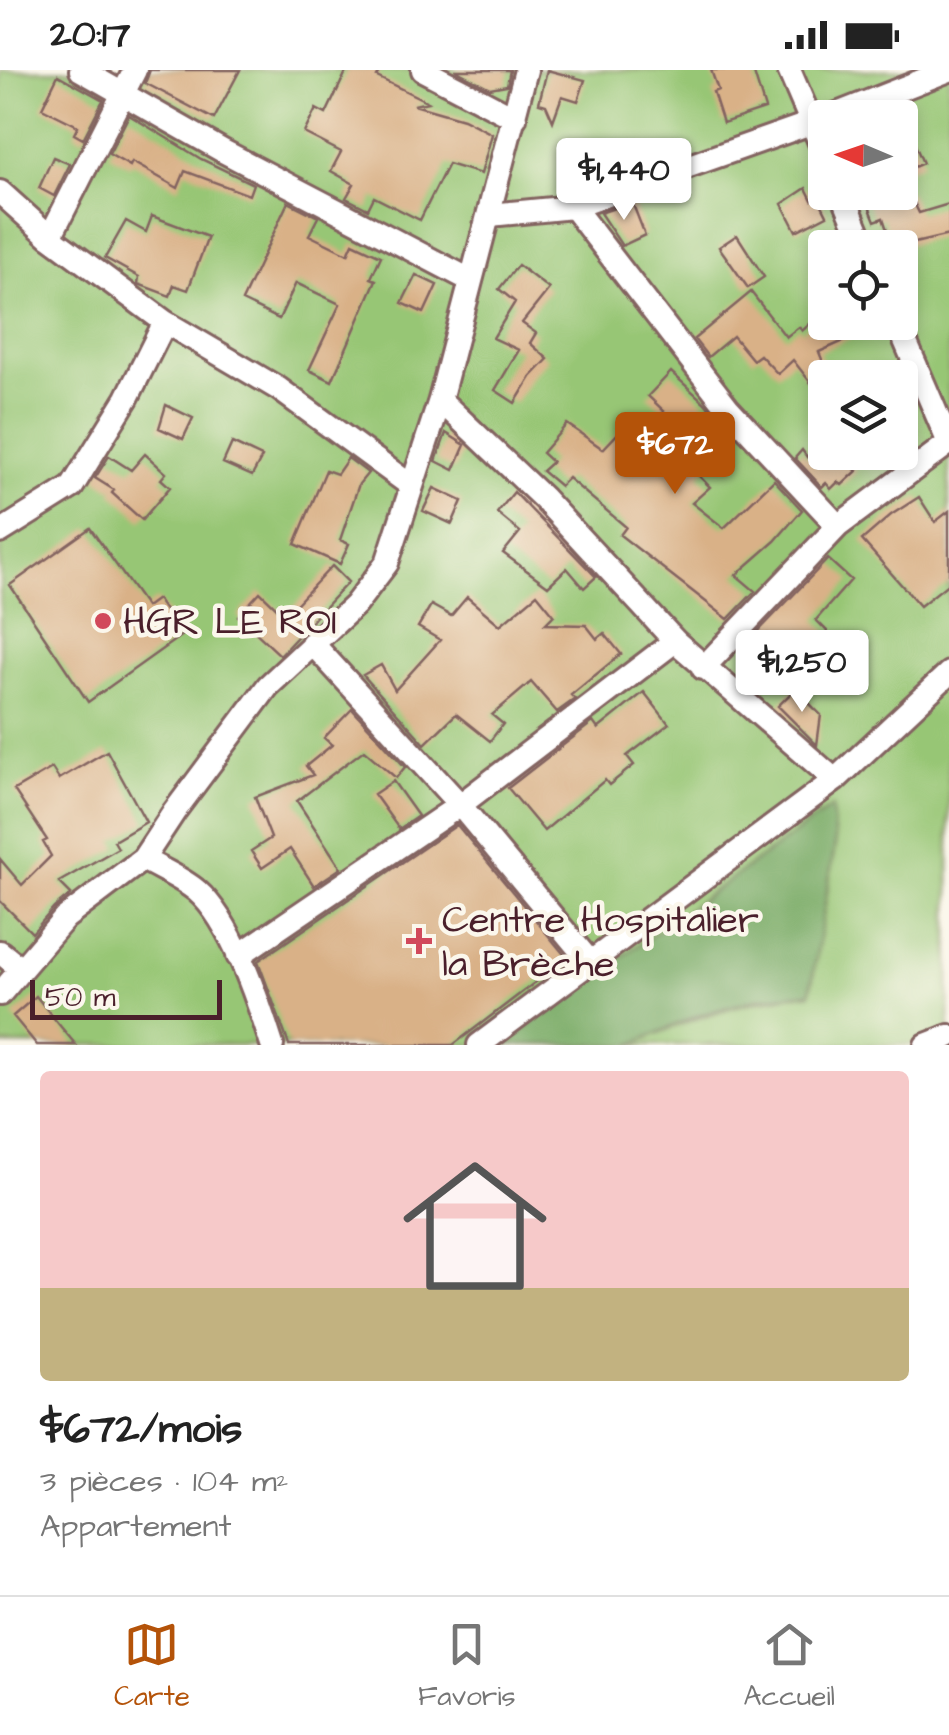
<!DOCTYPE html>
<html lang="fr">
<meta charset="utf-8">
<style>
:root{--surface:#fff;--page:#f2f2f2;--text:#222;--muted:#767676;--line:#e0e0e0;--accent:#b45309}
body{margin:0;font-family:"Architects Daughter",sans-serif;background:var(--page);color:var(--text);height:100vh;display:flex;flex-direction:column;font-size:38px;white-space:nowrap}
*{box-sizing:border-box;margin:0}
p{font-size:32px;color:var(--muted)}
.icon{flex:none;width:55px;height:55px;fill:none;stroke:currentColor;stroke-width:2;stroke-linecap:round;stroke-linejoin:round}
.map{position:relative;height:975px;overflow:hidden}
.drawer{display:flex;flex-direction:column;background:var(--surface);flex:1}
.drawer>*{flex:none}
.needle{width:65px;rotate:272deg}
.fabs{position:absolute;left:808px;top:30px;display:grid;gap:20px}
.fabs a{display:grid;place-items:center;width:110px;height:110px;border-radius:10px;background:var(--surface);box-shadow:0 5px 15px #0003;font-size:50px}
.scale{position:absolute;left:30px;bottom:25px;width:192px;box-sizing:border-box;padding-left:10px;border:5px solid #4a1f2b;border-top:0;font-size:28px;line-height:35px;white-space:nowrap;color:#4a1f2b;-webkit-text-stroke:8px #fbf7ec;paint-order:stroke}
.price{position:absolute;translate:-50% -85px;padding:0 22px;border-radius:10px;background:#fff;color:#222;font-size:32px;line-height:65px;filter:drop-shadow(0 2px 5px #0008)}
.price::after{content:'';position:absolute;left:50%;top:60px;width:30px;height:22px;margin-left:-15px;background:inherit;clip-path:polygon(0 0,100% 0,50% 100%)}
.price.on{background:var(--accent);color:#fff}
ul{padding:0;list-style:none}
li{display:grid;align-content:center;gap:20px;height:530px;padding:0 40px}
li+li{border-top:2px solid var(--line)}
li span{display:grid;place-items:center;height:310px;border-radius:10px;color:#555}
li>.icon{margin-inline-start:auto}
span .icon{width:180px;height:180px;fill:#fffc;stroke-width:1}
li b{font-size:42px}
.status{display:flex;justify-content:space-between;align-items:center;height:70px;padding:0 50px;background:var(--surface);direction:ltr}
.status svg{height:28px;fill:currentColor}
.menu{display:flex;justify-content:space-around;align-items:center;height:140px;border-top:2px solid var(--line);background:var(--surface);font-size:28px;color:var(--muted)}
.menu a{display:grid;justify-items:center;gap:5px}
.menu .on{color:var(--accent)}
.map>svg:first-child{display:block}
.green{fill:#97c675;stroke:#707250;stroke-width:2.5;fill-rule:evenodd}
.forest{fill:#79ab66;stroke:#626548;stroke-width:2.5}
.building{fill:#d9b187}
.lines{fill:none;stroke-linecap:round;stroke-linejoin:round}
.street-casing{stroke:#836461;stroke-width:28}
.street{stroke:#fff;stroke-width:22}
.poi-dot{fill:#d1495b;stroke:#fbf7ec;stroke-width:4}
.labels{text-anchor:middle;stroke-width:9;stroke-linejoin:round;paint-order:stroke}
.poi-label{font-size:38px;fill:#4a1f2b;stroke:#fbf7ec;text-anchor:start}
</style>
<div class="status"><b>20:17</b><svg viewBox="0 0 49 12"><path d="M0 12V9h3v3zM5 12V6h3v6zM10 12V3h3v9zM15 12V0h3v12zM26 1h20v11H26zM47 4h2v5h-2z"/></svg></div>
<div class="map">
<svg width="949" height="975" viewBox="0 0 949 975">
<rect width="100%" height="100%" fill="#fbf7ec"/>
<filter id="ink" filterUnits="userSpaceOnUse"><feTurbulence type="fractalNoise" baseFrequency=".01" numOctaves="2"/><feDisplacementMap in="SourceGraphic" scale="20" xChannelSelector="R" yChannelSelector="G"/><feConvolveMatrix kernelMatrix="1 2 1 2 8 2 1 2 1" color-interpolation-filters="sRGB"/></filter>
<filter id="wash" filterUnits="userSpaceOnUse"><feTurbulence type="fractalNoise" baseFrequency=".0048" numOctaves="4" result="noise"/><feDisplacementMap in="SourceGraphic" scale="40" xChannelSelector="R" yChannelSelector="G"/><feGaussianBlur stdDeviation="2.25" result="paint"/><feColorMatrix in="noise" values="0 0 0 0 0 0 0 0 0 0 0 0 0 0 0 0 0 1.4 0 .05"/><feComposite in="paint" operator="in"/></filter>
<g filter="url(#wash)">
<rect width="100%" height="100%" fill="#ece5c6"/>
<path class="green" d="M 0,0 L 949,0 L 949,975 L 631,975 C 692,948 743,930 810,923 L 835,775 L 717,818 L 503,975 L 0,975 ZM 825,48 L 900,48 L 900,122 L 825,122 ZM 825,178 L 900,178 L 900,252 L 825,252 ZM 825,308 L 900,308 L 900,382 L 825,382 Z"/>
<path class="forest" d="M 832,737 L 835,775 L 810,923 L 761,928 L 697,946 L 631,975 L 503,975 L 576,919 Z"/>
<g id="blocks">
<path class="building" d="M 150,0 L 240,0 L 214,49 L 145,13 Z
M 347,0 L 381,0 L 377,7 L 428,32 L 414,35 L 463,49 L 492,64 L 481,104 L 448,94 L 420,150 L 374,127 L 368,139 L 346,128 L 354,114 L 331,101 L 341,82 L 304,63 L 316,39 L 326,44 Z
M 455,0 L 510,0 L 507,15 L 490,18 Z
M 547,0 L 585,10 L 578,31 L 562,26 L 553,51 L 546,35 L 539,33 Z
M 711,0 L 753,0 L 765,39 L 723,53 L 713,22 L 718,20 Z
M 58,5 L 103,30 L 83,69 L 74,64 L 78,56 L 42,38 Z
M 900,40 L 923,93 L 900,103 Z
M 129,45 L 201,89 L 253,114 L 249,125 L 185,101 L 178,118 L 132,92 L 130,96 L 109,84 Z
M 53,87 L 70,94 L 54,126 L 39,118 Z
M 806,118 L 812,130 L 818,127 L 827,145 L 796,161 L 782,134 Z
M 889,122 L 909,122 L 919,143 L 949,134 L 949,165 L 893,178 L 883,148 L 875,151 L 867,131 Z
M 288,132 L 318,147 L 309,165 L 348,184 L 353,173 L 381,186 L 371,208 L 376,210 L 332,311 L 309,300 L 340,234 L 296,213 L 279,249 L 242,231 Z
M 632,132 L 645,165 L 622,176 L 600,143 Z
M 152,146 L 208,167 L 188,220 L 174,215 L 170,226 L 138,214 L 139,207 L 105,188 L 126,151 L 146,162 Z
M 737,165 L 764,207 L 748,218 L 719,177 Z
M 518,195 L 549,219 L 522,253 L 536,263 L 530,273 L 548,289 L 531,307 L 515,333 L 495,320 L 519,280 L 493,268 L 515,232 L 499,219 Z
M 416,205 L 437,215 L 424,243 L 402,233 Z
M 751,222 L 786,267 L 799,257 L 802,261 L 812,252 L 882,254 L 819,282 L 825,297 L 825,331 L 793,290 L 778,304 L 760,285 L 753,290 L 733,266 L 708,287 L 694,269 Z
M 671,302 L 705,333 L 710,339 L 703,346 L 730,371 L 699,406 L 710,417 L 692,433 L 724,458 L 774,410 L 802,440 L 775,471 L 736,505 L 755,521 L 728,549 L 620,465 L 626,457 L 568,408 L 560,416 L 542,401 L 552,392 L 542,383 L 567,354 L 603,379 L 621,360 L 635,374 L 664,341 L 648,326 Z
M 166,335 L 193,348 L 183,369 L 159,358 Z
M 446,363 L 465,375 L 454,400 L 436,391 Z
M 825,370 L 825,382 L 865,382 L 852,396 L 857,401 L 842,415 L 838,412 L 831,419 L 826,413 L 822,417 L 795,388 L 802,380 L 807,387 Z
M 232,373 L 262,387 L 252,406 L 223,393 Z
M 145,384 L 166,403 L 161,409 L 170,417 L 142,450 L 112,423 L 114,420 L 95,408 L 109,386 L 131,400 Z
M 348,388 L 368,403 L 359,414 L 340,470 L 349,474 L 340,494 L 295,474 L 326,400 L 337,404 Z
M 434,418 L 462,431 L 452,454 L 423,441 Z
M 514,422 L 596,507 L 584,518 L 567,498 L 548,516 L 503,483 L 520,462 L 497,443 Z
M 919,427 L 935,452 L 949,441 L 949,513 L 920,536 L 862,470 L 891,445 Z
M 90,458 L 146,537 L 157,529 L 182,565 L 88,632 L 10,515 Z
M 828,489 L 851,510 L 816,550 L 827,561 L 799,592 L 768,564 L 758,575 L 751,569 Z
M 332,496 L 348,512 L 280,585 L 238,546 L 260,522 L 285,546 Z
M 537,524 L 554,545 L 545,554 L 586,555 L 597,569 L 604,563 L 621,584 L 571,625 L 575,629 L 557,642 L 531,612 L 492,645 L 503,654 L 490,671 L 456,644 L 425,674 L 363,605 L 381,595 L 395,620 L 440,570 L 418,557 L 431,535 L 451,546 L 467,527 L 500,555 Z
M 795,619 L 821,645 L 817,675 L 778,636 Z
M 644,622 L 669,654 L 627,686 L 634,695 L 609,715 L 605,710 L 544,761 L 508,718 L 593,652 L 598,659 Z
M 352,639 L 405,697 L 396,708 L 364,680 L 297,731 L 341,798 L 314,816 L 290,779 L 262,798 L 251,781 L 271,768 L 255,727 L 313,705 L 306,696 L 332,675 L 324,668 Z
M 107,681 L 146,752 L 114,771 L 118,778 L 59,812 L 71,824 L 54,838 L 32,863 L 0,831 L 0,789 L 22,815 L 51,786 L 43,772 L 47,770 L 14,720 L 52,698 L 59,709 Z
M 393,711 L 418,746 L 399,759 L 374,724 Z
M 457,755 L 567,888 L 453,975 L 289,975 L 258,891 Z
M 36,926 L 61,957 L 76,975 L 37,975 L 13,946 Z"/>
</g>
</g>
<g filter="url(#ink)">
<use href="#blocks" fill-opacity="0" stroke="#836461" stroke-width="2.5"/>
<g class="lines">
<g class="street-casing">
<path id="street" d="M 81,0 L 223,81 L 470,210
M 423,0 L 515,48
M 789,0 L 825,84
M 827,48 L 949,0
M 0,122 L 50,167 L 165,252 L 279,319 L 410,415
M 842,122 L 865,178
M 573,137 L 728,338 L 838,456
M 490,145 L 573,137 L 825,48
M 50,167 L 135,0
M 440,330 L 543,428 L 675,571 L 835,710
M 0,462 L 72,417 L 127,328 L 165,252
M 312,573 L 460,735 L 590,892
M 703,598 L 838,456 L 949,373 L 897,252
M 143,789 C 160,799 182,808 197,821 C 232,851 258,931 272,975
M 0,882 L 21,899
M 238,886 L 460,735 L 675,571
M 0,924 L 65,848 L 143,789 L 174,742 L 268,616 L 355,535 L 387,493 L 440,330 L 526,0
M 479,975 L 835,710 L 949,603
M 926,975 L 949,966"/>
</g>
<use href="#street" class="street"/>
</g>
</g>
<g class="poi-dot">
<circle cx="103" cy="551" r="10"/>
<path d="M414 856h10v10h10v10h-10v10h-10v-10h-10v-10h10z"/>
</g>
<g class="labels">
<g class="poi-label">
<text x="123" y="564">HGR LE ROI</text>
<text x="442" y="862">Centre Hospitalier<tspan x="442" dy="44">la Brèche</tspan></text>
</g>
</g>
</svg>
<div class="fabs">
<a><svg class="needle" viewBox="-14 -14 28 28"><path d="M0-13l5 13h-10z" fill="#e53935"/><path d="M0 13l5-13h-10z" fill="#767676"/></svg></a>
<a><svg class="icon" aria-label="locate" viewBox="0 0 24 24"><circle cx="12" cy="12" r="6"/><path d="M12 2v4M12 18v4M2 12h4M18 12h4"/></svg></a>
<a><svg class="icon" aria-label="layers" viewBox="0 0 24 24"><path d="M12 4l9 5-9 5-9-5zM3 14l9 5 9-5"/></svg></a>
</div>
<div class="scale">50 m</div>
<b class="price" style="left:624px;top:153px">$1,440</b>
<b class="price on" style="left:675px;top:427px">$672</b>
<b class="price" style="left:802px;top:645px">$1,250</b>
</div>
<section class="drawer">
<ul>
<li><span style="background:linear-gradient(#f6c9c9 70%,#c2b280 0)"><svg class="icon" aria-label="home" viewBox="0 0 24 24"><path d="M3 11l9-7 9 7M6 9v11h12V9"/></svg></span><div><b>$672/mois</b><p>3 pièces · 104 m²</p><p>Appartement</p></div></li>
</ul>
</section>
<nav class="menu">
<a class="on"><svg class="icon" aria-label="map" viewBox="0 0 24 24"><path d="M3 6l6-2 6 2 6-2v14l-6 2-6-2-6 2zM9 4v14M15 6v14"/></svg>Carte</a>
<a><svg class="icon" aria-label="saved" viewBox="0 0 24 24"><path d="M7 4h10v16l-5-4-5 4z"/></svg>Favoris</a>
<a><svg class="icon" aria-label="home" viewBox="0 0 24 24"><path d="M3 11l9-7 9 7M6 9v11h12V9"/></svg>Accueil</a>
</nav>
